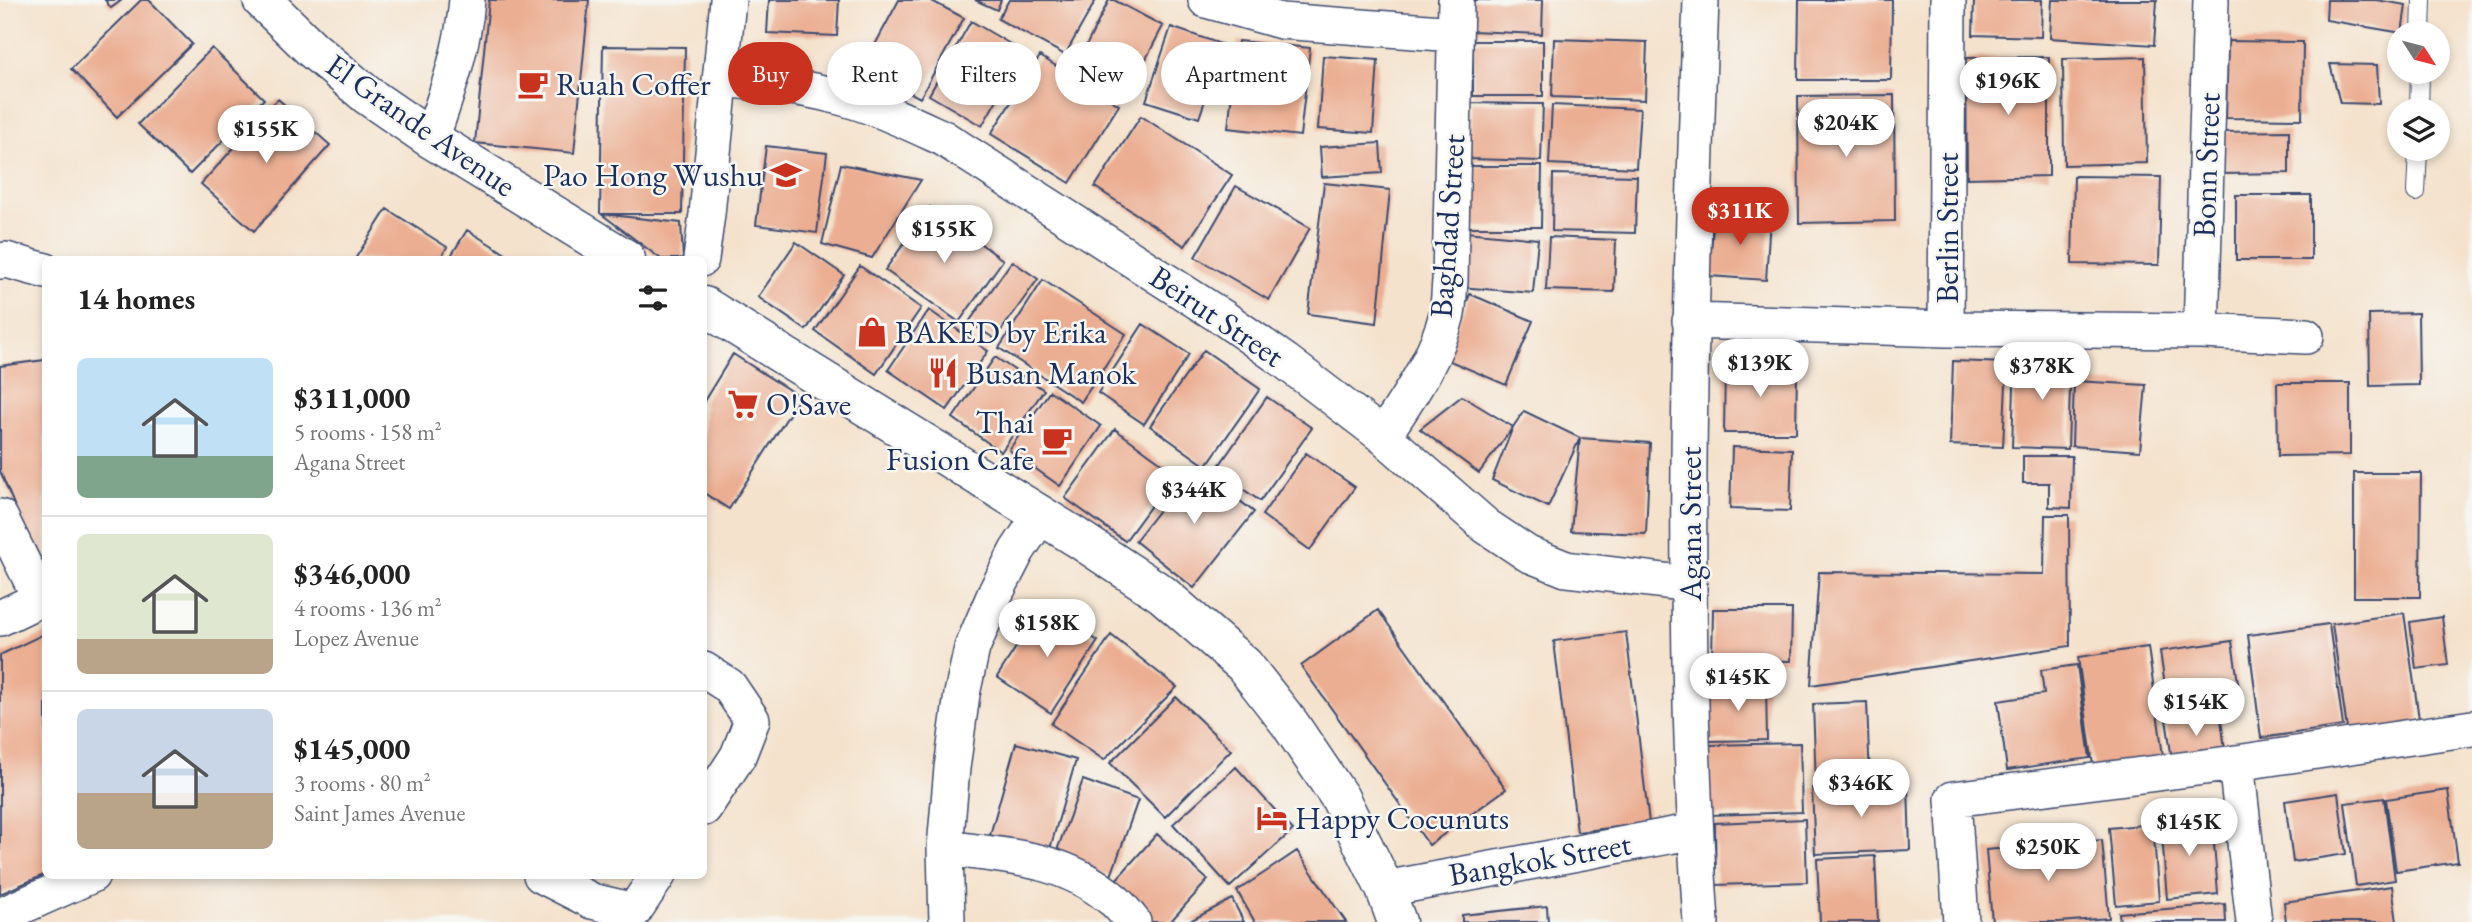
<!DOCTYPE html>
<meta charset="utf-8">
<style>
:root{--surface:#fff;--page:#f2f2f2;--text:#222;--muted:#767676;--line:#e0e0e0;--accent:#c8321e}
body{margin:0;font-family:"EB Garamond",serif;background:var(--page);color:var(--text);height:100vh;display:flex;flex-direction:column;font-size:26px;white-space:nowrap}
*{box-sizing:border-box;margin:0}
p{font-size:23px;color:var(--muted)}
.icon{flex:none;width:38px;height:38px;fill:none;stroke:currentColor;stroke-width:2;stroke-linecap:round;stroke-linejoin:round}
.map{position:relative;flex:1;overflow:hidden}
.drawer{position:absolute;left:42px;top:256px;width:665px;height:623px;display:flex;flex-direction:column;background:var(--surface);border-radius:10px;box-shadow:0 4px 10px #0003}
.drawer>*{flex:none}
.banner{position:absolute;left:728px;top:42px;width:665px;height:63px;display:flex;gap:14px}
.needle{width:46px;rotate:126deg}
.buttons{position:absolute;left:2387px;top:21px;display:grid;gap:14px}
.buttons a{display:grid;place-items:center;width:63px;height:63px;border-radius:50%;background:var(--surface);box-shadow:0 4px 10px #0003;font-size:35px}
.price{position:absolute;translate:-50% -60px;padding:0 16px;border-radius:24px;background:#fff;color:#222;font-size:23px;line-height:46px;filter:drop-shadow(0 2px 4px #0008)}
.price::after{content:'';position:absolute;left:50%;top:42px;width:21px;height:16px;margin-left:-10px;background:inherit;clip-path:polygon(0 0,100% 0,50% 100%)}
.price.current{background:var(--accent);color:#fff}
ul{padding:0;list-style:none}
li{display:flex;align-items:center;gap:21px;height:175px;padding:0 35px}
li+li{border-top:2px solid var(--line)}
li span{display:grid;place-items:center;flex:none;width:196px;height:140px;border-radius:10px;color:#555}
li>.icon{margin-inline-start:auto}
span .icon{width:84px;height:84px;fill:#fffc;stroke-width:1}
li b{font-size:30px}
h2{display:flex;justify-content:space-between;align-items:center;height:84px;padding:0 35px;font-size:30px}
.chip{padding:0 24px;border-radius:32px;background:var(--surface);box-shadow:0 4px 10px #0003;font-size:24px;line-height:63px}
.chip.current{background:var(--accent);color:#fff}
.map>svg:first-child{display:block}
.building{fill:#ebae92}
.lines{fill:none;stroke-linecap:round;stroke-linejoin:round}
.service-casing{stroke:#3c4a6e;stroke-width:20}
.minor-casing{stroke:#3c4a6e;stroke-width:38}
.tertiary-casing{stroke:#3c4a6e;stroke-width:41}
.service{stroke:#fff;stroke-width:18}
.minor{stroke:#fff;stroke-width:35}
.tertiary{stroke:#fff;stroke-width:38}
.labels{text-anchor:middle;stroke-width:5;stroke-linejoin:round;paint-order:stroke}
.poi-label{font-size:32px;fill:#1b2f5e;stroke:#f6f6f2;text-anchor:start}
.street-label{font-size:32px;fill:#1b2f5e;stroke:#f6f6f2}
</style>
<div class="map">
<svg width="2472" height="922" viewBox="0 0 2472 922">
<rect width="100%" height="100%" fill="#f6f6f2"/>
<filter id="ink" filterUnits="userSpaceOnUse"><feTurbulence type="fractalNoise" baseFrequency=".0143" numOctaves="2"/><feDisplacementMap in="SourceGraphic" scale="14" xChannelSelector="R" yChannelSelector="G"/><feConvolveMatrix kernelMatrix="1 2 1 2 8 2 1 2 1" color-interpolation-filters="sRGB"/></filter>
<filter id="wash" filterUnits="userSpaceOnUse"><feTurbulence type="fractalNoise" baseFrequency=".00686" numOctaves="4" result="noise"/><feDisplacementMap in="SourceGraphic" scale="28" xChannelSelector="R" yChannelSelector="G"/><feGaussianBlur stdDeviation="1.57" result="paint"/><feColorMatrix in="noise" values="0 0 0 0 0 0 0 0 0 0 0 0 0 0 0 0 0 1.4 0 .05"/><feComposite in="paint" operator="in"/></filter>
<g filter="url(#wash)">
<rect width="100%" height="100%" fill="#f4e2cc"/>
<g id="blocks">
<path class="building" d="M 105,0 L 122,0 L 111,8 Z
M 141,0 L 149,0 L 192,44 L 117,117 L 71,69 Z
M 489,0 L 589,0 L 574,153 L 475,143 Z
M 769,0 L 839,0 L 837,36 L 767,33 Z
M 899,0 L 930,0 L 964,18 L 920,98 L 863,67 Z
M 975,0 L 1001,0 L 997,10 Z
M 1009,0 L 1096,0 L 1065,55 L 998,19 Z
M 1109,0 L 1114,0 L 1163,26 L 1132,86 L 1079,60 Z
M 1473,0 L 1543,0 L 1542,34 L 1472,31 Z
M 1799,0 L 1892,0 L 1891,80 L 1798,80 Z
M 1974,0 L 2042,0 L 2041,37 L 1973,35 Z
M 2052,0 L 2157,0 L 2154,45 L 2050,38 Z
M 2327,0 L 2376,0 L 2406,5 L 2402,33 L 2326,20 Z
M 971,21 L 1024,52 L 982,126 L 929,95 Z
M 1171,27 L 1224,45 L 1199,118 L 1146,101 Z
M 1554,39 L 1647,42 L 1645,100 L 1552,97 Z
M 1238,41 L 1310,48 L 1300,136 L 1228,128 Z
M 1473,41 L 1543,41 L 1543,96 L 1473,96 Z
M 2228,41 L 2303,42 L 2302,119 L 2226,118 Z
M 603,46 L 685,47 L 682,214 L 602,214 L 681,223 L 683,259 L 661,259 L 600,213 Z
M 212,48 L 264,99 L 190,174 L 138,124 Z
M 1040,56 L 1119,105 L 1070,183 L 991,134 Z
M 1323,56 L 1378,60 L 1373,133 L 1318,129 Z
M 2049,57 L 2049,176 L 1967,178 L 1966,58 Z
M 2145,57 L 2147,163 L 2064,165 L 2063,59 Z
M 2330,64 L 2377,65 L 2379,104 L 2340,103 Z
M 1894,95 L 1895,221 L 1799,223 L 1798,96 Z
M 278,99 L 330,145 L 254,231 L 201,184 Z
M 1470,103 L 1543,104 L 1541,161 L 1469,159 Z
M 1552,105 L 1640,109 L 1636,168 L 1549,164 Z
M 1141,116 L 1232,175 L 1185,246 L 1095,187 Z
M 2289,131 L 2289,173 L 2221,174 L 2220,132 Z
M 1380,143 L 1382,173 L 1322,177 L 1320,147 Z
M 766,146 L 827,153 L 817,233 L 756,225 Z
M 841,164 L 921,180 L 872,258 L 822,244 Z
M 1466,166 L 1542,166 L 1541,227 L 1466,227 Z
M 1553,174 L 1637,176 L 1635,233 L 1552,231 Z
M 2074,176 L 2161,177 L 2159,265 L 2072,264 Z
M 1324,183 L 1390,190 L 1377,323 L 1308,314 Z
M 1236,186 L 1310,228 L 1269,300 L 1195,257 Z
M 2236,195 L 2311,195 L 2311,260 L 2236,260 Z
M 930,207 L 1003,260 L 959,322 L 885,270 Z
M 387,209 L 447,247 L 440,259 L 355,259 Z
M 1714,215 L 1770,218 L 1766,280 L 1709,276 Z
M 467,230 L 514,259 L 449,259 Z
M 1465,232 L 1538,239 L 1533,293 L 1460,287 Z
M 1549,237 L 1616,240 L 1614,292 L 1546,290 Z
M 796,242 L 844,275 L 806,330 L 758,297 Z
M 1012,261 L 1038,279 L 995,339 L 969,322 Z
M 860,266 L 921,308 L 876,374 L 815,331 Z
M 1043,280 L 1126,334 L 1081,402 L 999,348 Z
M 1470,294 L 1533,321 L 1506,385 L 1443,358 Z
M 929,310 L 988,351 L 947,410 L 888,370 Z
M 2418,313 L 2419,385 L 2370,386 L 2369,314 Z
M 1143,324 L 1189,354 L 1144,424 L 1098,393 Z
M 1204,350 L 1260,389 L 1206,466 L 1150,426 Z
M 733,354 L 800,397 L 729,509 L 704,493 L 704,401 Z
M 2015,356 L 2071,357 L 2068,449 L 2012,447 Z
M 995,357 L 1044,390 L 1001,452 L 953,418 Z
M 45,360 L 45,579 L 0,471 L 0,366 Z
M 1953,361 L 2007,363 L 2003,447 L 1950,445 Z
M 1725,366 L 1797,366 L 1796,433 L 1724,433 Z
M 2074,381 L 2146,385 L 2140,451 L 2072,446 Z
M 2277,383 L 2350,383 L 2350,455 L 2278,456 Z
M 1050,391 L 1101,426 L 1060,486 L 1009,450 Z
M 1462,396 L 1513,427 L 1524,411 L 1580,438 L 1548,507 L 1492,480 L 1513,427 L 1479,473 L 1420,429 Z
M 1267,397 L 1312,428 L 1260,501 L 1216,470 Z
M 1115,429 L 1175,473 L 1125,541 L 1065,498 Z
M 1580,438 L 1650,443 L 1646,534 L 1571,531 Z
M 1732,447 L 1792,449 L 1790,511 L 1730,509 Z
M 1306,453 L 1355,487 L 1310,550 L 1262,515 Z
M 2023,456 L 2072,456 L 2071,508 L 2049,507 L 2049,483 L 2023,483 Z
M 1194,465 L 1254,512 L 1194,588 L 1135,541 Z
M 2354,473 L 2421,473 L 2420,597 L 2354,597 Z
M 2045,515 L 2069,515 L 2070,646 L 1811,685 L 1819,572 L 2044,574 Z
M 1043,605 L 1098,641 L 1051,713 L 997,677 Z
M 1713,609 L 1792,609 L 1791,661 L 1712,660 Z
M 1378,610 L 1506,789 L 1429,845 L 1301,666 Z
M 2404,613 L 2421,733 L 2349,743 L 2332,624 Z
M 2442,617 L 2448,665 L 2416,669 L 2410,622 Z
M 2329,624 L 2343,726 L 2261,738 L 2248,635 Z
M 1626,632 L 1649,823 L 1577,832 L 1554,641 Z
M 46,633 L 46,874 L 0,894 L 0,655 Z
M 1111,635 L 1177,687 L 1104,760 L 1051,724 Z
M 2232,641 L 2241,703 L 2169,714 L 2160,651 Z
M 2148,647 L 2164,763 L 2094,773 L 2078,657 Z
M 2077,665 L 2090,758 L 2007,770 L 1998,701 L 2044,694 L 2041,670 Z
M 1766,685 L 1767,740 L 1709,741 L 1708,687 Z
M 1176,697 L 1231,750 L 1165,817 L 1110,763 Z
M 1867,702 L 1870,782 L 1816,784 L 1813,704 Z
M 2220,711 L 2226,758 L 2173,766 L 2166,719 Z
M 1016,743 L 1076,760 L 1049,852 L 990,835 Z
M 1800,743 L 1802,812 L 1711,815 L 1709,745 Z
M 1236,767 L 1293,830 L 1230,887 L 1173,824 Z
M 1083,780 L 1138,800 L 1111,876 L 1055,856 Z
M 1908,784 L 1910,850 L 1815,854 L 1812,788 Z
M 2448,790 L 2458,862 L 2396,871 L 2386,799 Z
M 2338,793 L 2346,854 L 2293,862 L 2285,801 Z
M 2384,798 L 2395,880 L 2356,886 L 2345,803 Z
M 2212,818 L 2218,894 L 2167,899 L 2161,822 Z
M 1805,819 L 1807,882 L 1716,885 L 1715,823 Z
M 2153,824 L 2159,901 L 2116,905 L 2109,828 Z
M 1157,834 L 1208,880 L 1170,922 L 1144,922 L 1107,890 Z
M 2102,840 L 2109,918 L 2059,922 L 1992,922 L 1986,850 Z
M 1297,851 L 1346,922 L 1255,922 L 1237,891 Z
M 1875,856 L 1878,922 L 1820,922 L 1817,859 Z
M 2392,886 L 2397,922 L 2286,922 L 2284,902 Z
M 1232,899 L 1244,922 L 1188,922 Z
M 2225,904 L 2226,922 L 2120,922 L 2119,913 Z
M 1547,906 L 1548,922 L 1462,922 L 1462,915 Z"/>
</g>
</g>
<g filter="url(#ink)">
<use href="#blocks" fill-opacity="0" stroke="#3c4a6e" stroke-width="2"/>
<g class="lines">
<g class="service-casing">
<path id="service" d="M 2421,33 L 2422,0
M 2419,110 L 2420,72
M 2416,192 L 2418,149"/>
</g>
<g class="minor-casing">
<path id="minor" d="M 1206,0 L 1281,21 L 1455,34
M 1701,0 C 1690,307 1680,615 1701,922
M 722,79 C 760,83 798,86 836,96 C 873,105 908,122 943,138 L 1225,319 L 1285,361 L 1383,436 L 1486,526 L 1528,554 L 1566,569 L 1689,584
M 431,139 C 447,93 463,49 467,0
M 701,259 L 707,214 L 728,0
M 0,261 L 6,260 L 46,271
M 1690,321 L 1946,329 L 2201,331 L 2306,336
M 1946,329 L 1948,0
M 2201,331 L 2211,0
M 1383,436 C 1408,398 1436,359 1447,314 C 1449,303 1449,291 1450,281 L 1456,0
M 0,517 L 41,600
M 0,618 L 46,596
M 704,670 L 729,686 L 752,720 L 738,756 L 704,808
M 2236,763 L 2254,922
M 945,848 C 1005,856 1062,857 1111,898 C 1120,904 1126,914 1133,922
M 541,875 L 592,901 L 634,911 L 658,875
M 1385,889 L 1695,831
M 0,916 L 92,875
M 947,922 L 945,848 L 952,768 L 962,694 L 972,648 L 995,594 L 1017,551 L 1041,515
M 1961,922 L 1953,799 L 2236,763 L 2472,728"/>
</g>
<g class="tertiary-casing">
<path id="tertiary" d="M 262,0 L 312,49 L 367,95 L 431,139 L 626,259
M 704,306 L 1076,537 L 1162,594 L 1244,665 L 1290,724 L 1340,798 L 1385,889 L 1397,922"/>
</g>
<use href="#service" class="service"/>
<use href="#minor" class="minor"/>
<use href="#tertiary" class="tertiary"/>
</g>
</g>
<defs>
<g id="cafe-bare" transform="scale(2.415)"><path d="M-5.5-4.5H6V0H3Q3 3.5 0 3.5H-2.5Q-5.5 3.5-5.5 0ZM3-3.2v2h1.7v-2ZM-6 4.5H4V6H-6Z" fill="#c8321e" stroke="#f6f6f2" stroke-width="2.5" paint-order="stroke"/></g>
<g id="school-bare" transform="scale(2.415)"><path d="M0-5L7-2L0 1L-7-2ZM-4 1L0 2.5L4 1V4Q0 6-4 4Z" fill="#c8321e" stroke="#f6f6f2" stroke-width="2.5" paint-order="stroke"/></g>
<g id="shop-bare" transform="scale(2.415)"><path d="M-5-2.5h2.3a2.7 3.5 0 0 1 5.4 0H5L5.5 6h-11ZM-1.5-2.5h3a1.5 2.3 0 0 0-3 0Z" fill="#c8321e" stroke="#f6f6f2" stroke-width="2.5" paint-order="stroke"/></g>
<g id="restaurant-bare" transform="scale(2.415)"><path d="M-5-6h1v4h1v-4h1v4h1v-4h1v5L-1.5 .5V6h-2V.5L-5-1ZM5-6V6H3V1.5H1.5Q1.5-4 5-6Z" fill="#c8321e" stroke="#f6f6f2" stroke-width="2.5" paint-order="stroke"/></g>
<g id="supermarket-bare" transform="scale(2.415)"><path d="M-6-5.5h2.5l.6 2H6L4.5 2H-2.5L-4.4-4H-6ZM-1.5 3.2a1.3 1.3 0 1 0 .1 0ZM3 3.2a1.3 1.3 0 1 0 .1 0Z" fill="#c8321e" stroke="#f6f6f2" stroke-width="2.5" paint-order="stroke"/></g>
<g id="hotel-bare" transform="scale(2.415)"><path d="M-6-4.5h1.5V1H6V5H4.5V3h-9V5H-6ZM-4 0a1.8 1.8 0 1 1 3.6 0ZM.5 0V-2.5h3Q6-2.5 6 0Z" fill="#c8321e" stroke="#f6f6f2" stroke-width="2.5" paint-order="stroke"/></g>
</defs>
<g fill-rule="evenodd">
<use href="#cafe-bare" x="533" y="84"/>
<use href="#school-bare" x="786" y="175"/>
<use href="#shop-bare" x="872" y="332"/>
<use href="#restaurant-bare" x="943" y="373"/>
<use href="#supermarket-bare" x="743" y="404"/>
<use href="#cafe-bare" x="1057" y="440"/>
<use href="#hotel-bare" x="1272" y="818"/>
</g>
<g class="labels">
<g class="poi-label">
<text x="556" y="95">Ruah Coffer</text>
<text x="763" y="186" text-anchor="end">Pao Hong Wushu</text>
<text x="895" y="343">BAKED by Erika</text>
<text x="966" y="384">Busan Manok</text>
<text x="766" y="415">O!Save</text>
<text x="1034" y="433" text-anchor="end">Thai<tspan x="1034" dy="37">Fusion Cafe</tspan></text>
<text x="1295" y="829">Happy Cocunuts</text>
</g>
<g class="street-label">
<text transform="translate(421 125) rotate(35)" y="11">El Grande Avenue</text>
<text transform="translate(2206 165) rotate(-88)" y="11">Bonn Street</text>
<text transform="translate(1447 226) rotate(-86)" y="11">Baghdad Street</text>
<text transform="translate(1947 228) rotate(-90)" y="11">Berlin Street</text>
<text transform="translate(1217 316) rotate(34)" y="11">Beirut Street</text>
<text transform="translate(1690 524) rotate(-90)" y="11">Agana Street</text>
<text transform="translate(1540 859) rotate(-10)" y="11">Bangkok Street</text>
</g>
</g>
</svg>
<div class="buttons">
<a><svg class="needle" viewBox="-14 -14 28 28"><path d="M0-13l5 13h-10z" fill="#e53935"/><path d="M0 13l5-13h-10z" fill="#767676"/></svg></a>
<a><svg class="icon" aria-label="layers" viewBox="0 0 24 24"><path d="M12 4l9 5-9 5-9-5zM3 14l9 5 9-5"/></svg></a>
</div>
<b class="price" style="left:2008px;top:117px">$196K</b>
<b class="price" style="left:1846px;top:159px">$204K</b>
<b class="price" style="left:266px;top:165px">$155K</b>
<b class="price current" style="left:1740px;top:247px">$311K</b>
<b class="price" style="left:944px;top:265px">$155K</b>
<b class="price" style="left:1760px;top:399px">$139K</b>
<b class="price" style="left:2042px;top:402px">$378K</b>
<b class="price" style="left:1194px;top:526px">$344K</b>
<b class="price" style="left:1047px;top:659px">$158K</b>
<b class="price" style="left:1738px;top:713px">$145K</b>
<b class="price" style="left:2196px;top:738px">$154K</b>
<b class="price" style="left:1861px;top:819px">$346K</b>
<b class="price" style="left:2189px;top:858px">$145K</b>
<b class="price" style="left:2048px;top:883px">$250K</b>
<div class="banner">
<a class="chip current">Buy</a>
<a class="chip">Rent</a>
<a class="chip">Filters</a>
<a class="chip">New</a>
<a class="chip">Apartment</a>
</div>
<section class="drawer">
<h2>14 homes<svg class="icon" aria-label="filters" viewBox="0 0 24 24"><path d="M4 7h16M4 17h16"/><circle cx="9" cy="7" r="2"/><circle cx="15" cy="17" r="2"/></svg></h2>
<ul>
<li><span style="background:linear-gradient(#bfe0f5 70%,#7fa58c 0)"><svg class="icon" aria-label="home" viewBox="0 0 24 24"><path d="M3 11l9-7 9 7M6 9v11h12V9"/></svg></span><div><b>$311,000</b><p>5 rooms · 158 m²</p><p>Agana Street</p></div></li>
<li><span style="background:linear-gradient(#dfe7d0 75%,#b9a48a 0)"><svg class="icon" aria-label="home" viewBox="0 0 24 24"><path d="M3 11l9-7 9 7M6 9v11h12V9"/></svg></span><div><b>$346,000</b><p>4 rooms · 136 m²</p><p>Lopez Avenue</p></div></li>
<li><span style="background:linear-gradient(#c9d6e8 60%,#b9a48a 0)"><svg class="icon" aria-label="home" viewBox="0 0 24 24"><path d="M3 11l9-7 9 7M6 9v11h12V9"/></svg></span><div><b>$145,000</b><p>3 rooms · 80 m²</p><p>Saint James Avenue</p></div></li>
</ul>
</section>
</div>
